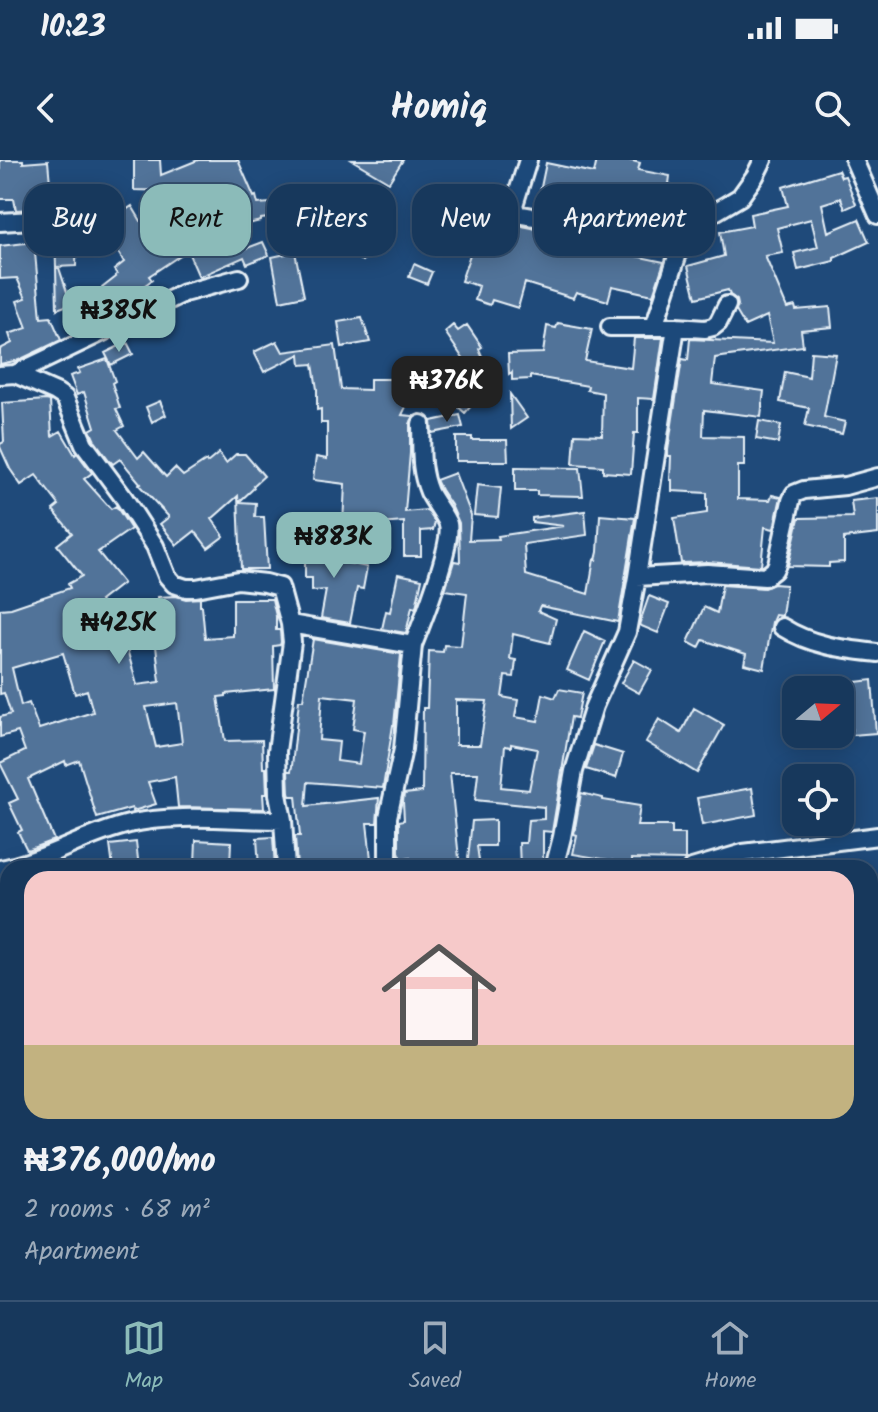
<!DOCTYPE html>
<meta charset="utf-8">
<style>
:root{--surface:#17385c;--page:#244365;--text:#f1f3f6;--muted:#9eacbb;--line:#365272;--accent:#8bbbb9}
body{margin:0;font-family:Kalam,sans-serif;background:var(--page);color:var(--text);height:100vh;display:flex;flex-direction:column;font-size:30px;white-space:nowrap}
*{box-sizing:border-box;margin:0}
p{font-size:26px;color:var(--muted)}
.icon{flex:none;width:44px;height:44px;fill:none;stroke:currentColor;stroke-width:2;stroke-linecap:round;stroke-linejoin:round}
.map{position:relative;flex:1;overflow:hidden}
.sheet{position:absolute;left:0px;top:700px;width:878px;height:440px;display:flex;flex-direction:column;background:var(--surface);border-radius:24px 24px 0 0;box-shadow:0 4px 20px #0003,0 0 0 2px var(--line)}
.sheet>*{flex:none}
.guide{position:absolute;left:24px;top:24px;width:830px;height:72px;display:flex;gap:16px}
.needle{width:52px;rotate:71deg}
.buttons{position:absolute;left:782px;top:516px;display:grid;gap:16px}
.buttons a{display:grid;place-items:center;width:72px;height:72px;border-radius:16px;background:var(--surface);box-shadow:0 4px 20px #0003,0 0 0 2px var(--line);font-size:40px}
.price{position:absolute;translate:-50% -68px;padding:0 18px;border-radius:16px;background:var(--accent);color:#111;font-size:26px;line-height:52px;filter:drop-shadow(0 2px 4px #0008)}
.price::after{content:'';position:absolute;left:50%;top:48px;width:24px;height:18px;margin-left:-12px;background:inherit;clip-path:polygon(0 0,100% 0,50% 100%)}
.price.active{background:#222;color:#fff}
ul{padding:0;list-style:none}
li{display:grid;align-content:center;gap:16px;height:424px;padding:0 24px}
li+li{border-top:2px solid var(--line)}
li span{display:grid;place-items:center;height:248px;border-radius:24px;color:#555}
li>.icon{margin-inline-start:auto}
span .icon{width:144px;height:144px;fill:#fffc;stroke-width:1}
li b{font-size:34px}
.tag{padding:0 28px;border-radius:24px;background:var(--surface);box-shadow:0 4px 20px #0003,0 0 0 2px var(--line);font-size:28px;line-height:72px}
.tag.active{background:var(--accent);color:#111}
.status{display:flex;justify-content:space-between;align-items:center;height:56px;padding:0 40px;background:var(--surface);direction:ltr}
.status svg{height:22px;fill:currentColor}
header{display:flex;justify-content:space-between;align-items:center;height:104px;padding:0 24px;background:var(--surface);font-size:36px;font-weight:800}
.tab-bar{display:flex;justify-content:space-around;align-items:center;height:112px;border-top:2px solid var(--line);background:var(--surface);font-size:22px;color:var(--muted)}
.tab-bar a{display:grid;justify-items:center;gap:4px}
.tab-bar .active{color:var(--accent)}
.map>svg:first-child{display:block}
.green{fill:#3c628c;stroke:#92aac2;stroke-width:2}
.building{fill:#517399;stroke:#e8f1f8;stroke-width:2;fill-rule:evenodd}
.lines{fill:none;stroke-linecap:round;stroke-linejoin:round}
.street-casing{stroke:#e8f1f8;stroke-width:22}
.street{stroke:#1f4a7a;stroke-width:16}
</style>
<div class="status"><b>10:23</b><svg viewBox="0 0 49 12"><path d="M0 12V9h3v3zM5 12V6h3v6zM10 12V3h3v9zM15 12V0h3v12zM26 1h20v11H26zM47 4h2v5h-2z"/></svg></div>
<header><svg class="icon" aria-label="back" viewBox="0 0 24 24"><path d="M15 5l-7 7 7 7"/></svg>Homiq<svg class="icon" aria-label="search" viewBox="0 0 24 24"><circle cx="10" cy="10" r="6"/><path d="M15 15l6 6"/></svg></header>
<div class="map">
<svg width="878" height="1140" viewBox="0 0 878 1140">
<rect width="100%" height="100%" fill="#1f4a7a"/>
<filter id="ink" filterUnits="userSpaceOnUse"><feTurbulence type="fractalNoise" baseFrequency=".0125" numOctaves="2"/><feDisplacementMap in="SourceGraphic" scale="16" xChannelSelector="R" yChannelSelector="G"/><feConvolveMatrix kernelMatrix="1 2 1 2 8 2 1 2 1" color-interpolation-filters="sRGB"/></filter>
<g filter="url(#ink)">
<path class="green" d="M 52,1132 L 103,1132 L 96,1140 L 64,1140 L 51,1133 Z"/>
<path class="building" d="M 0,0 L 23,0 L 23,3 L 48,1 L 51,34 L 76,31 L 76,46 L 16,50 L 14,39 L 0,39 Z
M 134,0 L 160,0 L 161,15 L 198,0 L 238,0 L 254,37 L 256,36 L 258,44 L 284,42 L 285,56 L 261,59 L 261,61 L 243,65 L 237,36 L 186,60 L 174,31 L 134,30 Z
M 352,0 L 403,0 L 389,22 Z
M 597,0 L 629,0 L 640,3 L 638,10 L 670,16 L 669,24 L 672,25 L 671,28 L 693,30 L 691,53 L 680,60 L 676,59 L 675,54 L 674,59 L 662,58 L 661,66 L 650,67 L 597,52 L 599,45 L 540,32 L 546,3 L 594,13 Z
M 838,10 L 841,17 L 845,16 L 856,44 L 845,49 L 841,38 L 822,44 L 828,72 L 859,59 L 869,82 L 834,98 L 834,101 L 798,110 L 794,93 L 818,87 L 811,59 L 777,68 L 783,93 L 765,96 L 787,148 L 795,146 L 796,150 L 830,147 L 832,167 L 801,170 L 803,186 L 715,198 L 712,224 L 764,231 L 761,257 L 704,250 L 703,276 L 744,277 L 744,306 L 738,306 L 738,339 L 770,340 L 772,335 L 781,337 L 774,369 L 765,367 L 761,406 L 708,402 L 681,403 L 674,358 L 707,353 L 707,333 L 672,331 L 672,320 L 670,320 L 671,296 L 668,296 L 668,290 L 682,199 L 688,200 L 690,179 L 773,183 L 767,156 L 745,166 L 736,151 L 738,145 L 737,140 L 730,135 L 728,130 L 696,138 L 688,106 L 724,96 L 720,72 L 752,66 L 750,54 L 788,46 L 783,27 Z
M 132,46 L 153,81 L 160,77 L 165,83 L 175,77 L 185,92 L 149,116 L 152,120 L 105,154 L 99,137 L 107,135 L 102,128 L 116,117 L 115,116 L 117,114 L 114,110 L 124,102 L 102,66 Z
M 347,48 L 378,60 L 375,68 L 379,69 L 370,93 L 367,92 L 363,101 L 329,88 L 341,56 L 344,57 Z
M 480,65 L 514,76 L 517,65 L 532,68 L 595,87 L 596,84 L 621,91 L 621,93 L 664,102 L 653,135 L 612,126 L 608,141 L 576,132 L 573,138 L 525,123 L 518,148 L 492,140 L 490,145 L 475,140 L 479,126 L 461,121 Z
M 77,72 L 76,106 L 56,107 L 55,73 Z
M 235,74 L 242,90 L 263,82 L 269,95 L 247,104 L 244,97 L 199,117 L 189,94 Z
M 34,82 L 41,158 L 51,157 L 61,180 L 19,200 L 0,204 L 0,189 L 12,183 L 9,174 L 27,168 L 17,141 L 26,138 L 17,118 L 0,119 L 0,86 Z
M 295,92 L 304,136 L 280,141 L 272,97 Z
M 414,104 L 432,112 L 427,124 L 409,117 Z
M 56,108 L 59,108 L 71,144 L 57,149 Z
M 362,158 L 370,182 L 342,187 L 338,162 Z
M 558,163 L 592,169 L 585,201 L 631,208 L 634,178 L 663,178 L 654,239 L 638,238 L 638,273 L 634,273 L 631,314 L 603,312 L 603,306 L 573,304 L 575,274 L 602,275 L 603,233 L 587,230 L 588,226 L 530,216 L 530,219 L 512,220 L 512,212 L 509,214 L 508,194 L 543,193 L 547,166 L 556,168 Z
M 453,165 L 458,171 L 467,165 L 482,187 L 479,189 L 492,220 L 469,229 L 479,237 L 465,253 L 434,225 L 444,214 L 451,220 L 466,203 L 445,172 Z
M 277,181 L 283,192 L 335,185 L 341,229 L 370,230 L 370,219 L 398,219 L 398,224 L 413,232 L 402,255 L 414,256 L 410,264 L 410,293 L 405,352 L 427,350 L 435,362 L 433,370 L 421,371 L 421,396 L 404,396 L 404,362 L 366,365 L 343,364 L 345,324 L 313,320 L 316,297 L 327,299 L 327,263 L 321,263 L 321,249 L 317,250 L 317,229 L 313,204 L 301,205 L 300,194 L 264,212 L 254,192 Z
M 127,182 L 133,194 L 111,205 L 105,193 Z
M 811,192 L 836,194 L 824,257 L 845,262 L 842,274 L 805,266 L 809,248 L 780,242 L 785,212 L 809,217 Z
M 107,199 L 115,221 L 112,223 L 120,248 L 116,249 L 124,266 L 117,270 L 138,298 L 144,292 L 166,317 L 175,308 L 183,316 L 206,301 L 207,303 L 219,293 L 226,303 L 236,294 L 245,294 L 264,316 L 253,326 L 254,328 L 239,342 L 256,343 L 255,357 L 264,357 L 267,409 L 241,409 L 238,336 L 212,359 L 224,376 L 208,388 L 195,371 L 177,385 L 160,364 L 169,357 L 139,325 L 141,324 L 120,299 L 113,304 L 109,300 L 95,281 L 90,270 L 95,267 L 84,232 L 77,235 L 70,216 L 80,213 L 78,209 Z
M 510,234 L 527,258 L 511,269 Z
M 46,240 L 50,241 L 52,276 L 61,271 L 75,295 L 77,293 L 92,313 L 84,319 L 111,349 L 116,346 L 131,369 L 98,392 L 123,423 L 100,441 L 111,458 L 112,458 L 123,491 L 127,489 L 137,525 L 160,522 L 156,486 L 155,449 L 158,449 L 158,437 L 176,436 L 186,439 L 200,438 L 200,446 L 202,446 L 205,478 L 233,476 L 233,439 L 272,439 L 276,456 L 276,470 L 280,470 L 281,482 L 280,485 L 273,486 L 274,529 L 226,534 L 226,536 L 218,537 L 225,581 L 262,580 L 263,608 L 266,608 L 267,634 L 263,634 L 264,649 L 178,647 L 175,617 L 148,622 L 156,644 L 133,651 L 132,648 L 97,658 L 79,600 L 66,605 L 65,601 L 28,619 L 54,680 L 27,690 L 18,672 L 22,670 L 9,643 L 18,639 L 0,603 L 25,591 L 18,572 L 0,577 L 0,557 L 11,554 L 4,533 L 0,534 L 0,449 L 11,448 L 70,428 L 68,424 L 82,416 L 57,385 L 72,373 L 53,350 L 59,345 L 36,315 L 21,325 L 10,309 L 0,287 L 0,284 L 4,282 L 2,243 ZM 63,493 L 75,534 L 87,530 L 93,552 L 39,569 L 29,543 L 21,546 L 12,508 ZM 177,543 L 182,583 L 156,587 L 146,547 Z
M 160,241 L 166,255 L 152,262 L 146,247 Z
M 460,255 L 463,267 L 432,273 L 431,261 Z
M 759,261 L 781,265 L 778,283 L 756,279 Z
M 456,277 L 472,277 L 472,280 L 507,280 L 508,301 L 456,301 Z
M 515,307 L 580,308 L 583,336 L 537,335 L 537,331 L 515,331 Z
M 455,313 L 471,355 L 469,380 L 499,379 L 498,376 L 564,366 L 532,362 L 532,358 L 585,351 L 587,375 L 524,384 L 526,415 L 588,434 L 594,399 L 596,400 L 598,392 L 600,355 L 635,358 L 618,462 L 540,446 L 538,451 L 556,459 L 550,483 L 513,474 L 510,499 L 516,500 L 514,517 L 505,516 L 502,537 L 518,540 L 515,557 L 538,561 L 543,534 L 555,538 L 559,529 L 582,533 L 577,558 L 571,557 L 552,672 L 543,671 L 543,708 L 520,708 L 519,683 L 526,683 L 528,660 L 544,659 L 544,647 L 475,640 L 478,613 L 450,613 L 460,708 L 413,708 L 410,698 L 401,700 L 399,692 L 399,661 L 404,660 L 403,642 L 404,634 L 422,632 L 423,548 L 427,548 L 429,491 L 443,492 L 444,485 L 461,486 L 467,433 L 445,430 L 454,401 L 460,402 L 459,363 L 451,345 L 441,330 L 436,320 ZM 456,540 L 487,541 L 480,585 L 456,585 ZM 511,584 L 537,589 L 529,630 L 501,627 L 505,586 L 511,587 Z
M 477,325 L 501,328 L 498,357 L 474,355 Z
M 878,338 L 878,374 L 844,378 L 844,402 L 829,403 L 829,407 L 788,406 L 799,358 L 853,357 L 851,341 Z
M 305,384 L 329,384 L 329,387 L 343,390 L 342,402 L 367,407 L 363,429 L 357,428 L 350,463 L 321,458 L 326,430 L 312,431 L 312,418 L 305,418 Z
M 398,414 L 422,419 L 417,443 L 416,448 L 412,447 L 406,473 L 382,469 L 386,451 L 390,452 Z
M 774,424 L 786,425 L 782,456 L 775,455 L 772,462 L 764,509 L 744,504 L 746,494 L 703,480 L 699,488 L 688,482 L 704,447 L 717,453 L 722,425 L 764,428 Z
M 649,436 L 669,444 L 658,473 L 639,465 Z
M 584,471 L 605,481 L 589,520 L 567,510 Z
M 313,479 L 401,494 L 394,565 L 393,565 L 383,628 L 308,622 L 306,646 L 379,638 L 377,663 L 367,663 L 372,708 L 297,708 L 295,676 L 300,676 L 296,636 L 290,636 L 289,633 L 288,611 L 291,611 L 292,606 L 299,540 L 303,540 ZM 322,535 L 357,539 L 353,569 L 364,571 L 359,604 L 337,601 L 339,582 L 319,580 Z
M 634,500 L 652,510 L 639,533 L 621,523 Z
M 872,520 L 876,573 L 852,575 L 847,523 Z
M 694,548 L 724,565 L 697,613 L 646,582 L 659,559 L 681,573 Z
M 594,585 L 623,594 L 616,618 L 586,609 Z
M 752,628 L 756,655 L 702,665 L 697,638 Z
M 581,633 L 603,638 L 603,640 L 640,646 L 637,666 L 672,666 L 672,674 L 685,674 L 685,700 L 632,699 L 632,704 L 573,694 L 577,675 L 574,674 Z
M 495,660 L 495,686 L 477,686 L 480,708 L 467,708 L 472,661 Z
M 273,677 L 275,708 L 259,708 L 257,678 Z
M 196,680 L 231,682 L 230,706 L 195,704 Z
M 136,682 L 139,708 L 113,708 L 110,685 Z"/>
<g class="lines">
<g class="street-casing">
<path id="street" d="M 528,0 L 514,45 L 517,54 L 650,78 L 669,76 L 686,69 L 740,37 L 755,16 L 763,0
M 854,0 L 878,55
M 0,62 L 98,56
M 610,167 L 676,167 L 705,169 L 713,167 L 718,163 L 727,145
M 654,167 L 686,69
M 15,214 L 56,232 L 65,238 L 84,284 L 124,338 L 155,386 L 167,416 L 174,424 L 186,428 L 196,428 L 238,420 L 265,423 L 280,427 L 290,464 L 292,482 L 277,591 L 278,634 L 283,660 L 286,708
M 0,215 L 15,214 L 184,133 L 239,118
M 637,417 L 707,413 L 765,417 L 774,410 L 777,404 L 791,341 L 794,334 L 804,330 L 845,326 L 878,317
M 290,464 L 413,485 L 403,589 L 388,657 L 388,708
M 782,467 C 812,486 843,489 878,493
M 413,485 C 422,463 453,384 448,364 C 446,357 434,342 429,332 C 419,308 422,289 421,264
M 554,708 L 562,677 L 574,611 L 594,546 L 627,472 L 637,417 L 676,167
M 692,708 L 743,693 L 878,676
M 0,709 C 45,701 84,675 129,664 C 173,653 236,660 283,660
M 0,876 L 8,873
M 878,930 L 875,954 L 878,964
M 0,964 L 8,962
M 870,1087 L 878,1096
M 10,1132 L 35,1140
M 279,1132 L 288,1140
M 365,1132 L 374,1140
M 605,1132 L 610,1140"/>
</g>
<use href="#street" class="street"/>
</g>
</g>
</svg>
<div class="buttons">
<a><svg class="needle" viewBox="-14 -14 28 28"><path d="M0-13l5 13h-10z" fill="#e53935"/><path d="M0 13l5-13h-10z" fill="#9eacbb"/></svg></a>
<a><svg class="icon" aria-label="locate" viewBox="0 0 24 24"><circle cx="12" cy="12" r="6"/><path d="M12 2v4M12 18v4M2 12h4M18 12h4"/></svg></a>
</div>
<b class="price" style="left:119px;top:194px">₦385K</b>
<b class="price active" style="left:447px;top:264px">₦376K</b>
<b class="price" style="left:334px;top:420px">₦883K</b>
<b class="price" style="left:119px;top:506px">₦425K</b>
<div class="guide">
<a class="tag">Buy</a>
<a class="tag active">Rent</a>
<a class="tag">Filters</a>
<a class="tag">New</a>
<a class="tag">Apartment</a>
</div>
<section class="sheet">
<ul>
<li><span style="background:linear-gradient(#f6c9c9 70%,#c2b280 0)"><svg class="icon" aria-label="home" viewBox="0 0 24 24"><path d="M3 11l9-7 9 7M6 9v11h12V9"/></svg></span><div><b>₦376,000/mo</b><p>2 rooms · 68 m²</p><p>Apartment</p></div></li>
</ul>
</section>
</div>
<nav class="tab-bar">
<a class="active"><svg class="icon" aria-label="map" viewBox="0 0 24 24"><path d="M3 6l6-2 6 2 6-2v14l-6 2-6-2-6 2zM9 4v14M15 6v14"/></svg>Map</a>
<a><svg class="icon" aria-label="saved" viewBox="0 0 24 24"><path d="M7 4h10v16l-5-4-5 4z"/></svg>Saved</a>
<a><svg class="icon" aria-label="home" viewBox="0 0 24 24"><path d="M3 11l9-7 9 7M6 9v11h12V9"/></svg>Home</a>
</nav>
